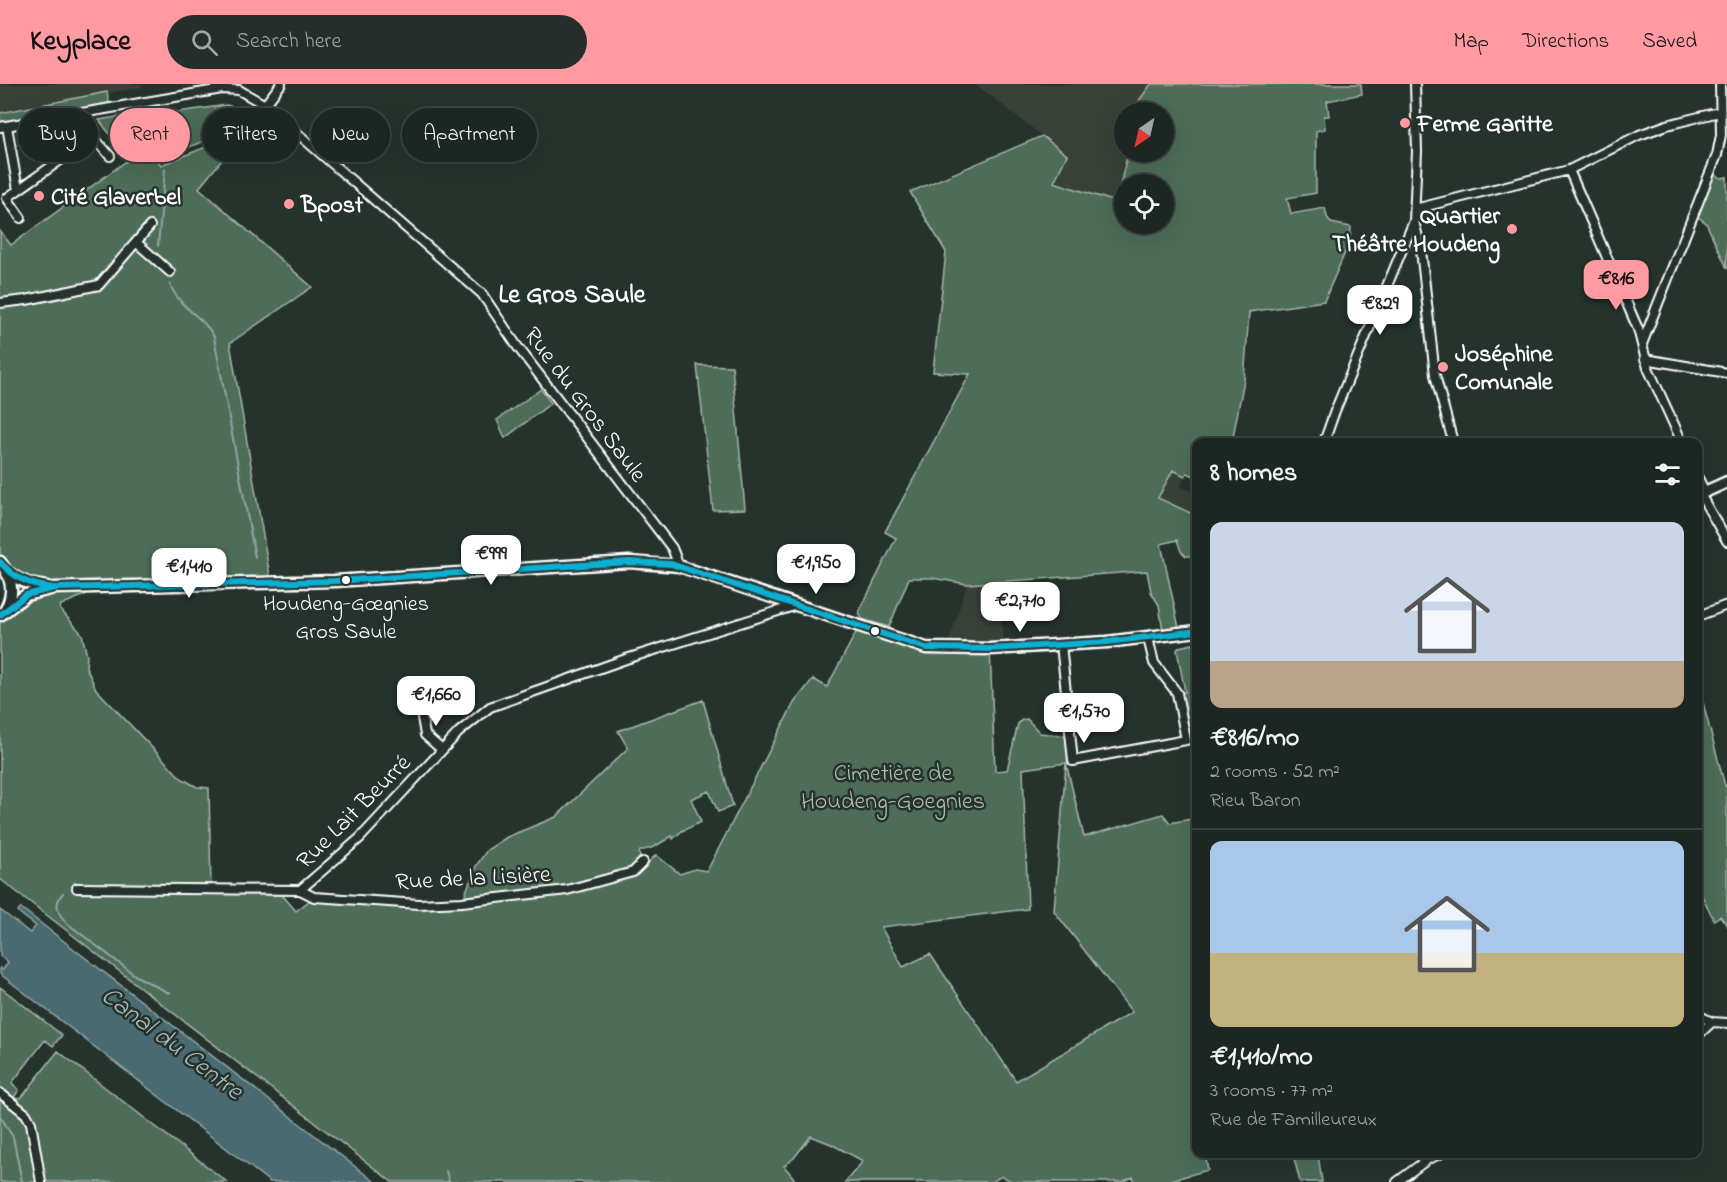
<!DOCTYPE html>
<meta charset="utf-8">
<style>
:root{--surface:#1c2622;--page:#252e2a;--text:#f1f3f6;--muted:#a0a5a5;--line:#3a4340;--accent:#ff9aa2}
body{margin:0;font-family:"Indie Flower",sans-serif;background:var(--page);color:var(--text);height:100vh;display:flex;flex-direction:column;font-size:22px;white-space:nowrap}
*{box-sizing:border-box;margin:0}
p{font-size:20px;color:var(--muted)}
.icon{flex:none;width:33px;height:33px;fill:none;stroke:currentColor;stroke-width:2;stroke-linecap:round;stroke-linejoin:round}
.map{position:relative;flex:1;overflow:hidden}
.drawer{position:absolute;left:1192px;top:354px;width:510px;height:720px;display:flex;flex-direction:column;background:var(--surface);border-radius:12px;box-shadow:0 6px 24px #0002,0 0 0 2px var(--line)}
.drawer>*{flex:none}
.guide{position:absolute;left:18px;top:24px;width:570px;height:54px;display:flex;gap:12px}
.needle{width:39px;rotate:214deg}
.controls{position:absolute;left:1114px;top:18px;display:grid;gap:12px}
.controls a{display:grid;place-items:center;width:60px;height:60px;border-radius:50%;background:var(--surface);box-shadow:0 6px 24px #0002,0 0 0 2px var(--line);font-size:30px}
.price{position:absolute;translate:-50% -51px;padding:0 14px;border-radius:12px;background:#fff;color:#222;font-size:20px;line-height:39px;filter:drop-shadow(0 2px 3px #0008)}
.price::after{content:'';position:absolute;left:50%;top:36px;width:18px;height:14px;margin-left:-9px;background:inherit;clip-path:polygon(0 0,100% 0,50% 100%)}
.price.active{background:var(--accent);color:#111}
ul{padding:0;list-style:none}
li{display:grid;align-content:center;gap:12px;height:318px;padding:0 18px}
li+li{border-top:2px solid var(--line)}
li span{display:grid;place-items:center;height:186px;border-radius:12px;color:#555}
li>.icon{margin-inline-start:auto}
span .icon{width:108px;height:108px;fill:#fffc;stroke-width:1}
li b{font-size:26px}
h2{display:flex;justify-content:space-between;align-items:center;height:72px;padding:0 18px;font-size:26px}
.pill{padding:0 21px;border-radius:27px;background:var(--surface);box-shadow:0 6px 24px #0002,0 0 0 2px var(--line);font-size:21px;line-height:54px}
.pill.active{background:var(--accent);color:#111}
header{display:flex;align-items:center;gap:36px;box-sizing:border-box;height:84px;padding:0 30px;background:var(--accent);color:#111}
header strong{font-size:28px}
nav{display:flex;gap:33px;margin-inline-start:auto;font-size:21px}
.search{width:420px;height:54px;background:var(--page);display:flex;align-items:center;gap:15px;box-sizing:border-box;padding:0 21px;border-radius:33px;color:var(--muted);font-size:22px}
.map>svg:first-child{display:block}
.built{fill:#393f38}
.green{fill:#4d6d58;stroke:#a6b6ac;stroke-width:1.5;fill-rule:evenodd}
.water{fill:#486a6f;stroke:#91a6a9;stroke-width:1.5}
.lines{fill:none;stroke-linecap:round;stroke-linejoin:round}
.stream{stroke:#91a6a9;stroke-width:2}
.street-casing{stroke:#fff;stroke-width:12}
.secondary-casing{stroke:#fff;stroke-width:15}
.street{stroke:#26332d;stroke-width:8}
.secondary{stroke:#26332d;stroke-width:10}
.bus-1-casing{stroke:#26332d;stroke-width:10}
.bus-1{stroke:#0dafd3;stroke-width:6}
.poi-dot{fill:#ff9aa2;stroke:#26332d;stroke-width:2}
.bus-dot{fill:#fff;stroke:#26332d;stroke-width:2}
.labels{text-anchor:middle;stroke-width:5;stroke-linejoin:round;paint-order:stroke}
.bus-label{font-size:22px;fill:#fff;stroke:#26332d}
.poi-label{font-size:24px;font-weight:bold;fill:#fff;stroke:#26332d;text-anchor:start}
.street-label{font-size:24px;fill:#fff;stroke:#26332d}
.park-label{font-size:24px;fill:#afbdb4;stroke:#26332d}
.neighbourhood-label{font-size:26px;font-weight:bold;fill:#fff;stroke:#26332d}
.water-label{font-size:26px;font-style:italic;fill:#adbcbe;stroke:#26332d}
</style>
<header>
<strong>Keyplace</strong>
<div class="search"><svg class="icon" aria-label="search" viewBox="0 0 24 24"><circle cx="10" cy="10" r="6"/><path d="M15 15l6 6"/></svg>Search here</div>
<nav><a>Map</a><a>Directions</a><a>Saved</a></nav>
</header>
<div class="map">
<svg width="1727" height="1098" viewBox="0 0 1727 1098">
<rect width="100%" height="100%" fill="#26332d"/>
<filter id="ink" filterUnits="userSpaceOnUse"><feTurbulence type="fractalNoise" baseFrequency=".0167" numOctaves="2"/><feDisplacementMap in="SourceGraphic" scale="12" xChannelSelector="R" yChannelSelector="G"/><feConvolveMatrix kernelMatrix="1 2 1 2 8 2 1 2 1" color-interpolation-filters="sRGB"/></filter>
<g filter="url(#ink)">
<path class="built" d="M 0,0 L 141,0 L 142,3 L 0,29 Z
M 975,0 L 1151,0 L 1138,18 L 1136,28 L 1125,28 L 1125,68 L 1128,68 L 1116,118 L 1054,97 L 1067,71 Z
M 1173,386 L 1185,392 L 1181,402 L 1197,410 L 1197,432 L 1158,414 Z
M 1000,499 L 1003,561 L 947,563 L 967,500 Z"/>
<path class="green" d="M 1151,0 L 1361,0 L 1362,10 L 1327,17 L 1329,32 L 1324,32 L 1325,45 L 1316,47 L 1316,109 L 1287,114 L 1291,130 L 1325,124 L 1327,133 L 1331,139 L 1351,143 L 1350,157 L 1324,217 L 1249,228 L 1244,296 L 1232,358 L 1197,358 L 1197,393 L 1187,389 L 1185,392 L 1173,386 L 1158,414 L 1197,432 L 1197,464 L 1192,472 L 1186,472 L 1181,467 L 1177,456 L 1161,460 L 1179,544 L 1163,547 L 1159,521 L 1151,508 L 1147,487 L 967,500 L 932,494 L 909,494 L 889,543 L 862,535 L 859,528 L 896,454 L 885,448 L 970,290 L 933,288 L 946,168 L 910,108 L 1042,52 L 1067,71 L 1054,98 L 1116,118 L 1128,68 L 1164,68 L 1164,28 L 1136,28 L 1138,18 ZM 1125,100 L 1164,100 L 1164,140 L 1125,140 Z
M 107,8 L 110,24 L 0,43 L 0,29 Z
M 227,21 L 235,24 L 247,40 L 164,73 L 136,34 Z
M 128,31 L 161,81 L 258,42 L 232,73 L 227,70 L 199,104 L 312,203 L 230,259 L 271,498 L 103,503 L 61,521 L 60,525 L 82,550 L 87,572 L 86,583 L 96,605 L 181,694 L 197,703 L 209,704 L 211,805 L 278,806 L 296,827 L 314,813 L 419,820 L 462,818 L 476,782 L 487,766 L 507,753 L 556,733 L 628,664 L 618,647 L 703,616 L 733,722 L 718,728 L 709,707 L 691,715 L 701,738 L 682,747 L 673,755 L 672,752 L 654,763 L 640,767 L 639,770 L 643,778 L 647,780 L 656,771 L 680,790 L 695,785 L 707,787 L 794,619 L 813,595 L 827,603 L 860,541 L 911,560 L 990,565 L 995,687 L 1007,686 L 1018,640 L 1022,636 L 1027,635 L 1040,649 L 1070,652 L 1073,677 L 1066,679 L 1084,753 L 1163,730 L 1170,739 L 1197,734 L 1197,1070 L 1205,1070 L 1208,1086 L 1164,1098 L 1135,1098 L 1133,1093 L 1122,1098 L 1013,1098 L 1002,1092 L 991,1098 L 845,1098 L 863,1077 L 831,1060 L 811,1052 L 794,1074 L 784,1082 L 794,1094 L 792,1098 L 392,1098 L 0,795 L 0,531 L 32,502 L 0,478 L 0,147 L 11,161 L 129,75 L 99,36 ZM 1066,679 L 1054,827 L 1132,928 L 1016,997 L 930,870 L 903,883 L 881,843 L 1028,825 L 1023,685 Z
M 1710,90 L 1722,94 L 1727,93 L 1727,184 L 1706,139 L 1694,130 Z
M 697,281 L 732,282 L 745,425 L 713,426 Z
M 541,305 L 551,319 L 505,354 L 497,336 Z
M 1193,560 L 1197,578 L 1197,695 L 1190,658 L 1186,656 L 1177,609 L 1185,608 L 1177,566 L 1179,563 Z
M 1703,619 L 1725,702 L 1727,702 L 1727,841 L 1720,832 L 1714,836 L 1700,808 L 1698,809 L 1698,620 Z
M 0,903 L 62,951 L 53,962 L 45,956 L 12,999 L 19,1006 L 12,1016 L 22,1013 L 58,967 L 227,1098 L 0,1098 Z
M 1293,1070 L 1318,1070 L 1322,1098 L 1300,1098 Z"/>
<path class="water" d="M 21,824 L 375,1098 L 270,1098 L 0,890 L 0,884 L 3,886 L 8,878 L 0,872 L 0,826 L 30,849 L 36,842 L 18,828 Z"/>
<g class="lines">
<path class="stream" d="M 158,162 L 165,85
M 170,200 C 180,226 203,231 214,253 L 255,473
M 63,809 C 53,820 58,831 68,840 L 136,892 L 169,909
M 0,1032 L 13,1053 L 22,1098
M 446,1087 L 449,1098"/>
<g class="street-casing">
<path id="street" d="M 1415,0 L 1417,67 L 1414,137 L 1421,166 L 1435,291 L 1453,358
M 265,21 L 281,0
M 80,30 L 85,58
M 7,42 L 18,106 L 93,53 L 110,72
M 0,43 L 222,5 L 239,6 L 265,21 L 482,210 L 517,262 L 672,464 L 679,482
M 1569,86 L 1638,245 L 1648,284 L 1682,358
M 18,106 L 7,114 L 21,134
M 1415,125 L 1569,86 L 1639,51 L 1667,41 L 1719,28
M 137,159 L 170,188
M 0,219 L 26,216 L 99,201 L 150,142
M 1642,260 L 1717,71 L 1721,51 L 1720,0
M 1645,275 L 1727,289
M 1324,358 L 1335,327 L 1414,137
M 1698,394 L 1705,408
M 1700,410 L 1727,457
M 1698,532 L 1727,521
M 1061,560 L 1073,677 L 1186,656 L 1177,609 L 1154,579 L 1148,554
M 417,604 L 425,651 L 442,666
M 77,804 L 300,806 L 360,754 L 459,648 L 490,623 L 626,575 L 797,521
M 300,806 L 314,813 L 419,820 L 462,818 L 567,806 L 633,788 L 643,778
M 1698,931 L 1712,938 L 1727,939
M 1698,951 L 1712,938
M 0,1009 L 26,1030 L 31,1039 L 41,1098
M 1397,1098 L 1428,1075 L 1440,1070"/>
</g>
<g class="secondary-casing">
<path id="secondary" d="M 1698,411 L 1727,398
M 0,478 C 12,493 15,508 6,525
M 9,489 C 21,498 32,502 47,503
M 0,531 L 26,511 L 54,504 L 335,497 L 629,478 L 679,482 L 926,564 L 990,565 L 1107,558 L 1197,547"/>
</g>
<use href="#street" class="street"/>
<use href="#secondary" class="secondary"/>
<g class="bus-1-casing">
<path id="bus-1" d="M 0,478 C 16,496 31,501 54,504 L 335,497 L 629,478 L 671,480 L 926,564 L 990,565 L 1107,558 L 1197,547
M 0,531 L 26,511 L 55,504"/>
</g>
<use href="#bus-1" class="bus-1"/>
</g>
</g>
<g class="poi-dot">
<circle cx="1405" cy="39" r="6"/>
<circle cx="39" cy="112" r="6"/>
<circle cx="289" cy="120" r="6"/>
<circle cx="1512" cy="145" r="6"/>
<circle cx="1443" cy="283" r="6"/>
</g>
<g class="bus-dot">
<circle cx="346" cy="496" r="5"/>
<circle cx="875" cy="547" r="5"/>
</g>
<g class="labels">
<g class="bus-label">
<text x="346" y="526">Houdeng-Gœgnies<tspan x="346" dy="28">Gros Saule</tspan></text>
</g>
<g class="poi-label">
<text x="1417" y="47">Ferme Garitte</text>
<text x="51" y="120">Cité Glaverbel</text>
<text x="301" y="128">Bpost</text>
<text x="1500" y="139" text-anchor="end">Quartier<tspan x="1500" dy="28">Théâtre Houdeng</tspan></text>
<text x="1455" y="277">Joséphine<tspan x="1455" dy="28">Comunale</tspan></text>
</g>
<g class="street-label">
<text transform="translate(586 320) rotate(53)" y="8">Rue du Gros Saule</text>
<text transform="translate(353 727) rotate(-45)" y="8">Rue Lait Beurré</text>
<text transform="translate(473 793) rotate(-3)" y="8">Rue de la Lisière</text>
</g>
<g class="park-label">
<text x="893" y="696">Cimetière de<tspan x="893" dy="28">Houdeng-Goegnies</tspan></text>
</g>
<g class="neighbourhood-label">
<text x="572" y="218">Le Gros Saule</text>
</g>
<g class="water-label">
<text transform="translate(173 958) rotate(37)" y="9">Canal du Centre</text>
</g>
</g>
</svg>
<div class="controls">
<a><svg class="needle" viewBox="-14 -14 28 28"><path d="M0-13l5 13h-10z" fill="#e53935"/><path d="M0 13l5-13h-10z" fill="#a0a5a5"/></svg></a>
<a><svg class="icon" aria-label="locate" viewBox="0 0 24 24"><circle cx="12" cy="12" r="6"/><path d="M12 2v4M12 18v4M2 12h4M18 12h4"/></svg></a>
</div>
<b class="price active" style="left:1616px;top:227px">€816</b>
<b class="price" style="left:1380px;top:252px">€829</b>
<b class="price" style="left:491px;top:502px">€999</b>
<b class="price" style="left:816px;top:511px">€1,950</b>
<b class="price" style="left:189px;top:515px">€1,410</b>
<b class="price" style="left:1020px;top:549px">€2,710</b>
<b class="price" style="left:436px;top:643px">€1,660</b>
<b class="price" style="left:1084px;top:660px">€1,570</b>
<div class="guide">
<a class="pill">Buy</a>
<a class="pill active">Rent</a>
<a class="pill">Filters</a>
<a class="pill">New</a>
<a class="pill">Apartment</a>
</div>
<section class="drawer">
<h2>8 homes<svg class="icon" aria-label="filters" viewBox="0 0 24 24"><path d="M4 7h16M4 17h16"/><circle cx="9" cy="7" r="2"/><circle cx="15" cy="17" r="2"/></svg></h2>
<ul>
<li><span style="background:linear-gradient(#c9d6e8 75%,#b9a48a 0)"><svg class="icon" aria-label="home" viewBox="0 0 24 24"><path d="M3 11l9-7 9 7M6 9v11h12V9"/></svg></span><div><b>€816/mo</b><p>2 rooms · 52 m²</p><p>Rieu Baron</p></div></li>
<li><span style="background:linear-gradient(#a9c7e8 60%,#c2b280 0)"><svg class="icon" aria-label="home" viewBox="0 0 24 24"><path d="M3 11l9-7 9 7M6 9v11h12V9"/></svg></span><div><b>€1,410/mo</b><p>3 rooms · 77 m²</p><p>Rue de Familleureux</p></div></li>
</ul>
</section>
</div>
